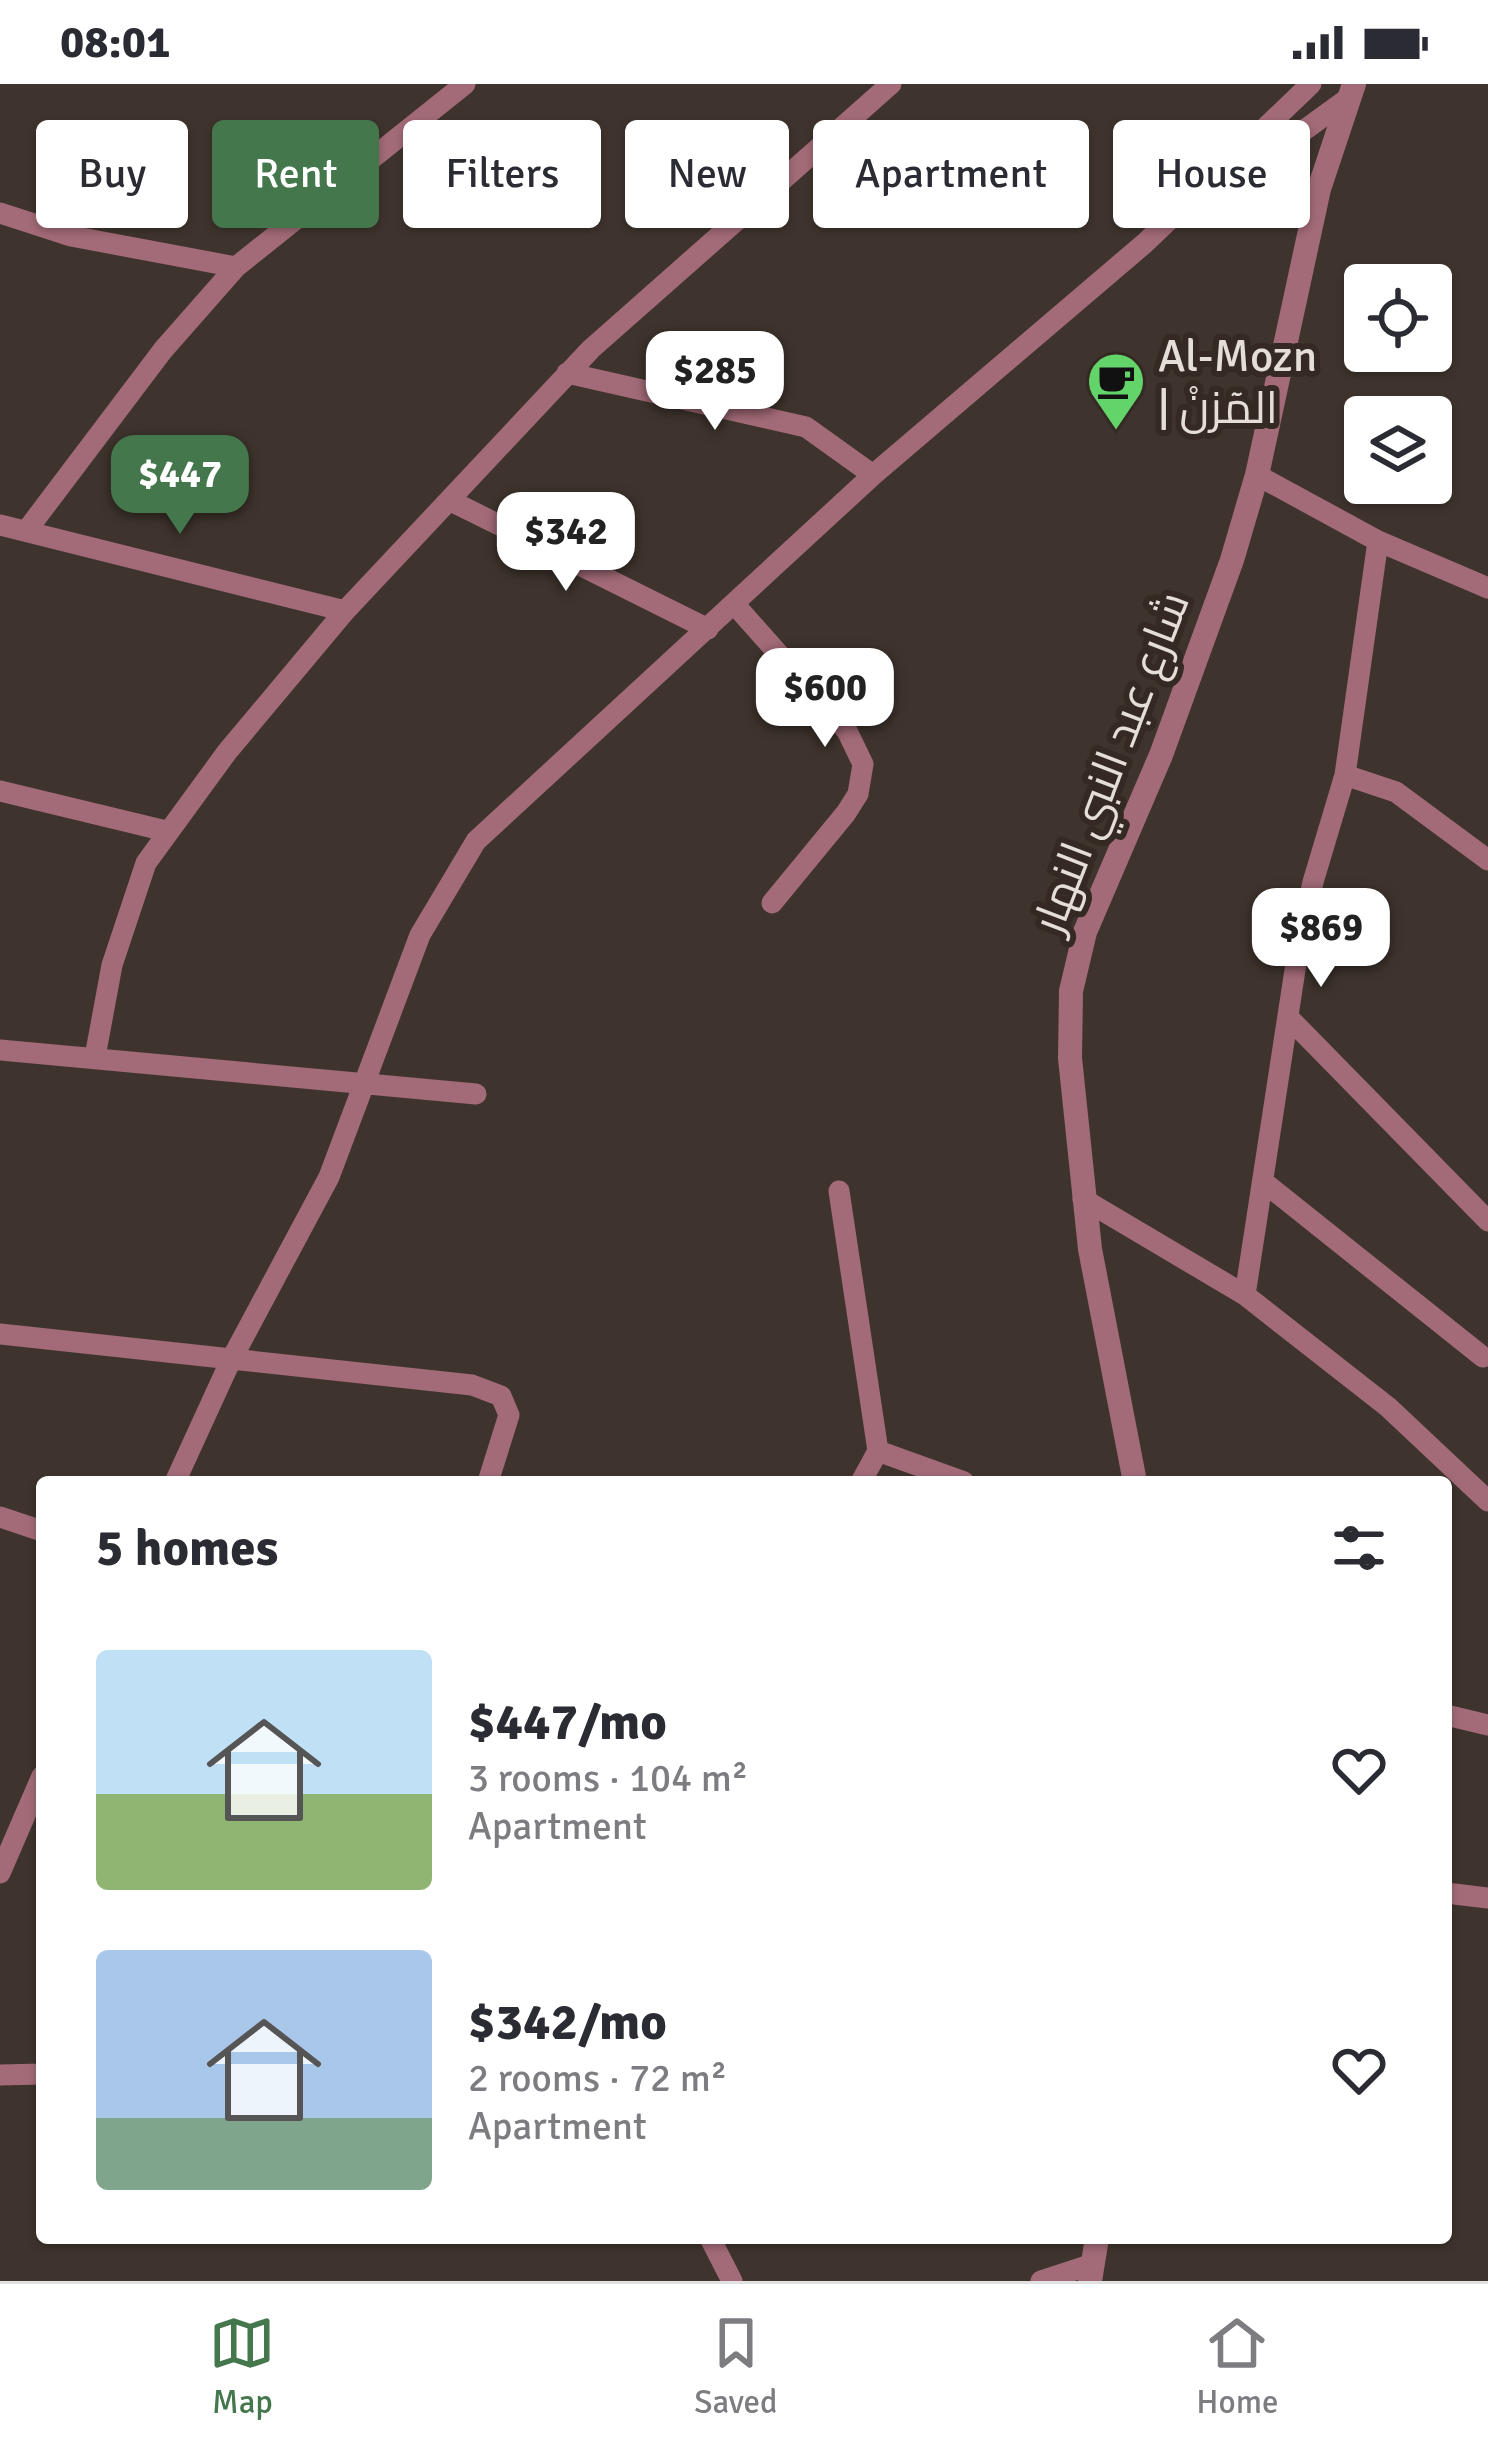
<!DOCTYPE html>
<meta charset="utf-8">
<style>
:root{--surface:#fff;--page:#f2f2f3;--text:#2b2b33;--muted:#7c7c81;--line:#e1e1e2;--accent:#44774b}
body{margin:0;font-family:Signika,Cairo,sans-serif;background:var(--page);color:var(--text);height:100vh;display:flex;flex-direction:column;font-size:45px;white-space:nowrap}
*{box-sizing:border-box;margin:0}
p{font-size:39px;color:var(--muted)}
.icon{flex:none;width:66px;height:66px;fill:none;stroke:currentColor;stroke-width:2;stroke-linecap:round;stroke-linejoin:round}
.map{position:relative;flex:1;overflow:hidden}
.sheet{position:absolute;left:36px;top:1392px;width:1416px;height:768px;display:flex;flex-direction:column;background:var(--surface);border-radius:12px;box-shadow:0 3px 9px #0004}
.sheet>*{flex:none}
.banner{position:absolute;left:36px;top:36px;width:1416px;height:108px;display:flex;gap:24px}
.controls{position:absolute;left:1344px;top:180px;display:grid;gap:24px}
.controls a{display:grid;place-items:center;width:108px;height:108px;border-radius:12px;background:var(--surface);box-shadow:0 3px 9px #0004;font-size:60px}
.price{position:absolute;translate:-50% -102px;padding:0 27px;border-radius:24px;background:#fff;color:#222;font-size:39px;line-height:78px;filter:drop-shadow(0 3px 6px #0008)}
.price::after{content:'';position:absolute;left:50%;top:72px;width:36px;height:27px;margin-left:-18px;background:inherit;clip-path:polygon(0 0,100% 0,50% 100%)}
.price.current{background:var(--accent);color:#fff}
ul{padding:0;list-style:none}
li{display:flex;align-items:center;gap:36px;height:300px;padding:0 60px}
li span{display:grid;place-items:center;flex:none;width:336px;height:240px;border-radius:12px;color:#555}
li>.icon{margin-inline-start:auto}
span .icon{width:144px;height:144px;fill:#fffc;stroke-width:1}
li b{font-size:51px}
h2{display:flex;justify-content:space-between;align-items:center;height:144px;padding:0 60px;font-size:51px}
.chip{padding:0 42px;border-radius:12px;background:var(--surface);box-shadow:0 3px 9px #0004;font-size:42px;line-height:108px}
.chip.current{background:var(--accent);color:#fff}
.status{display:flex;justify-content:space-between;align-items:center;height:84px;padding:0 60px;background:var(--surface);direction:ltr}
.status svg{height:33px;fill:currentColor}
.tabs{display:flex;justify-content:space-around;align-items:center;height:168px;border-top:3px solid var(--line);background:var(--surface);font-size:33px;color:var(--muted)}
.tabs a{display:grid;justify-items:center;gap:6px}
.tabs .current{color:var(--accent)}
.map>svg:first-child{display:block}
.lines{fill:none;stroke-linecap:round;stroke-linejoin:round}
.minor{stroke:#a36b78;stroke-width:21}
.tertiary{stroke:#a36b78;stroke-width:24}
.labels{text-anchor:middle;stroke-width:12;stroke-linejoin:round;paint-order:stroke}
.poi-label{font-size:45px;fill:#e4ddd8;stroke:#352a23;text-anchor:start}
.street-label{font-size:45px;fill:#e4ddd8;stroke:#352a23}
</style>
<div class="status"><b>08:01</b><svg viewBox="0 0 49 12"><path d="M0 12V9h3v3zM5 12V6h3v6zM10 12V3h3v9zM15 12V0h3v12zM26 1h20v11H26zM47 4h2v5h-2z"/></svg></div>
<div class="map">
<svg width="1488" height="2197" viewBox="0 0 1488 2197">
<rect width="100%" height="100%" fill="#3f342d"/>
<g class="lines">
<path class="minor" d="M 1205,118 L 1350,13
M 0,129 L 71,152 L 236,183
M 567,289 L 806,343 L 873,391
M 1257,391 L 1378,457 L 1488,504
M 451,417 L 708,545
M 0,441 L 345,527
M 27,446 L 163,266 L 236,183 L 465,0
M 736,522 L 847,647 L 863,680 L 858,710 L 846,729 L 772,819
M 1345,691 L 1378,457
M 0,707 L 166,747
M 1288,933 L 1488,1137
M 0,966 L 476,1010
M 95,973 L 112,881 L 146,779 L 227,668 L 345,527 L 591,265 L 891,0
M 1266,1100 L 1483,1273
M 839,1107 L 878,1367 L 861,1398
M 1083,1115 L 1245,1211 L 1388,1323 L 1488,1417
M 1245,1211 L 1297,873 L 1313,798 L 1345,691 L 1396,708 L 1488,776
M 0,1250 L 472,1301 L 501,1312 L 509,1331 L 488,1398
M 878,1367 L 964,1398
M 175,1398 L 230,1278 L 329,1093 L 420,851 L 476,757 L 873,391 L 1145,159 L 1311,0
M 0,1433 L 42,1447
M 1446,1631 L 1488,1641
M 0,1789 L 42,1692
M 1446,1809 L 1488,1814
M 0,1991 L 42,1990
M 710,2154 L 732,2197
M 1041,2197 L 1093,2180"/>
<path class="tertiary" d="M 1135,1398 L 1090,1165 L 1070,974 L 1071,907 L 1085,848 L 1161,671 L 1232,476 L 1257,391 L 1319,105 L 1354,0
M 1090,2197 L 1097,2154"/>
</g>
<defs>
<g id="cafe-pin" transform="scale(3)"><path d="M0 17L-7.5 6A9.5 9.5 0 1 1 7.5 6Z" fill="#63d469" stroke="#352a23"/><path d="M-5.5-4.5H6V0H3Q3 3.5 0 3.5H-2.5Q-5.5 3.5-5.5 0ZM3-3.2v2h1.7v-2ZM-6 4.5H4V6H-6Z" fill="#111"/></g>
</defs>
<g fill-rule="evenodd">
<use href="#cafe-pin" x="1116" y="297"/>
</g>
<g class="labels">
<g class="poi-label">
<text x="1158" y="287">Al-Mozn<tspan x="1158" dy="52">| المٓزنْ</tspan></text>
</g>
<g class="street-label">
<text transform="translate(1110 678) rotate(-69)" y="16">شارع عبد النبي النهار</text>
</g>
</g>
</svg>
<div class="controls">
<a><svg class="icon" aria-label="locate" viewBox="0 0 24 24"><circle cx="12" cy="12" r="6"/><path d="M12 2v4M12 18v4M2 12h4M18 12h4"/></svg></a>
<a><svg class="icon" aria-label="layers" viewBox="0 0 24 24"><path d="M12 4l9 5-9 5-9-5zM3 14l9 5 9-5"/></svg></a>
</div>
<b class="price" style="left:715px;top:349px">$285</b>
<b class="price current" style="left:180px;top:453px">$447</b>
<b class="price" style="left:566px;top:510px">$342</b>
<b class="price" style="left:825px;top:666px">$600</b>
<b class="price" style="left:1321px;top:906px">$869</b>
<div class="banner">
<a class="chip">Buy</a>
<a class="chip current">Rent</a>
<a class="chip">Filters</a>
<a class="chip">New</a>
<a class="chip">Apartment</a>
<a class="chip">House</a>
</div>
<section class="sheet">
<h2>5 homes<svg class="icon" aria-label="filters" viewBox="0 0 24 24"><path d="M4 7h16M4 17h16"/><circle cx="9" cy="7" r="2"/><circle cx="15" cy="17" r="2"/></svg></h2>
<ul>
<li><span style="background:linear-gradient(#bfe0f5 60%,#8fb573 0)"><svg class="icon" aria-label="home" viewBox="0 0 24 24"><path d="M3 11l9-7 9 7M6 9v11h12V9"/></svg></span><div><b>$447/mo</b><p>3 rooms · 104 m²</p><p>Apartment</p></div><svg class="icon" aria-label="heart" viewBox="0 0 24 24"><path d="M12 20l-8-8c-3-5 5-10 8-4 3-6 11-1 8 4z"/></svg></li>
<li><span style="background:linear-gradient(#a9c7e8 70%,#7fa58c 0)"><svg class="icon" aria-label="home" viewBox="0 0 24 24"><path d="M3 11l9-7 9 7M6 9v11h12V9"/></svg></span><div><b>$342/mo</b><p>2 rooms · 72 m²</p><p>Apartment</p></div><svg class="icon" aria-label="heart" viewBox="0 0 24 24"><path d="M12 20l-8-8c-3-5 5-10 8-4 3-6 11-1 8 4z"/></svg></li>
</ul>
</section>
</div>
<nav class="tabs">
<a class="current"><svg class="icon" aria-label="map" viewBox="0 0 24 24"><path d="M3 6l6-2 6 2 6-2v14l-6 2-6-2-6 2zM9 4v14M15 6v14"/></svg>Map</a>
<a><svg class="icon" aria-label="saved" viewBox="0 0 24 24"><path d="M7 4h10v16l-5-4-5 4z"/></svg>Saved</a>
<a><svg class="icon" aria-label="home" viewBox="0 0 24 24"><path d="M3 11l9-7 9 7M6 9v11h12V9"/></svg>Home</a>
</nav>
